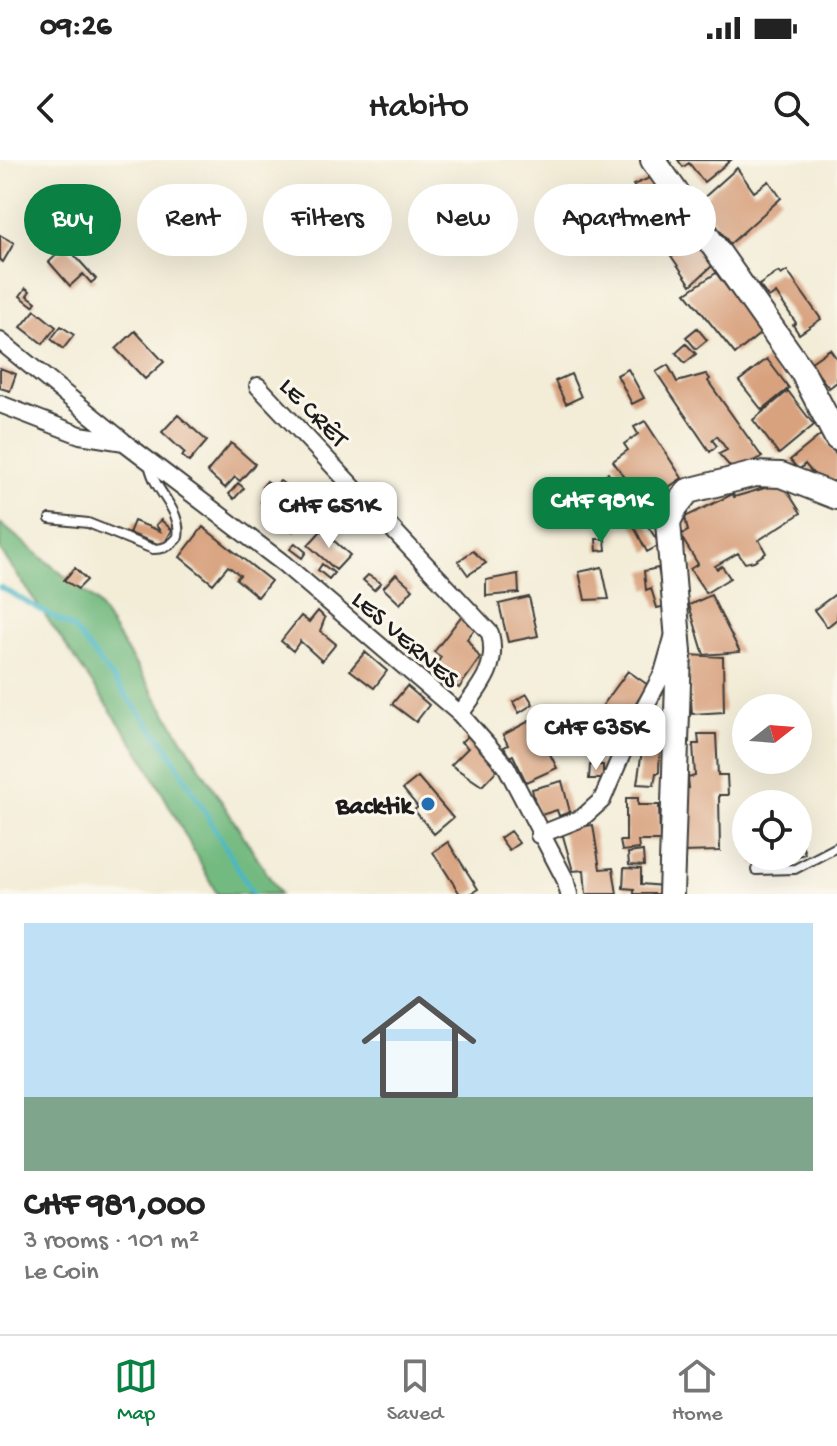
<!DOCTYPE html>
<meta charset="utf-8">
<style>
:root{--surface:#fff;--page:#f6f6f6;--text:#222;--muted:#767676;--line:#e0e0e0;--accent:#0b8043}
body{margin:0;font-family:"Gochi Hand",sans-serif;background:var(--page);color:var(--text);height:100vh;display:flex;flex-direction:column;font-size:30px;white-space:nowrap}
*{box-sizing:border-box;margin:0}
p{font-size:26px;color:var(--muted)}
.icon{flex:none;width:44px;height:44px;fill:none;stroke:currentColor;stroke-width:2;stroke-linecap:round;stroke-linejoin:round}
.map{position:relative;height:734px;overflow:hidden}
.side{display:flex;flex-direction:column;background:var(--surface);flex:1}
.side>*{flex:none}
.guide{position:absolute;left:24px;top:24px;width:790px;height:72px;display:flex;gap:16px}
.needle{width:52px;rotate:73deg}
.fabs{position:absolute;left:732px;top:534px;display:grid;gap:16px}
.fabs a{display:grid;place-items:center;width:80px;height:80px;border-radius:50%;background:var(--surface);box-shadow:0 8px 32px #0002;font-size:40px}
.price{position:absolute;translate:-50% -68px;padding:0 18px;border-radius:16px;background:#fff;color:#222;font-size:26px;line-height:52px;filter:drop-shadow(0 2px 4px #0008)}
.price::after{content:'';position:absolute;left:50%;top:48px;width:24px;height:18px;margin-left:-12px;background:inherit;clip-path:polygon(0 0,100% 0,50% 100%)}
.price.current{background:var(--accent);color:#fff}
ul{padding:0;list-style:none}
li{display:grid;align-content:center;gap:16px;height:424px;padding:0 24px}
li+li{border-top:2px solid var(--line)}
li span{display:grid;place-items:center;height:248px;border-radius:0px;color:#555}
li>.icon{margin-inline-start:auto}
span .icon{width:144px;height:144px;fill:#fffc;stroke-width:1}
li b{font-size:34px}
.pill{padding:0 28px;border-radius:36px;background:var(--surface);box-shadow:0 8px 32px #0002;font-size:28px;line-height:72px}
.pill.current{background:var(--accent);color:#fff}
.status{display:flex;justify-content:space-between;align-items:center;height:56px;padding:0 40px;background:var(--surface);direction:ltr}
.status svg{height:22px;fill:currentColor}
header{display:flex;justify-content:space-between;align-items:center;height:104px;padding:0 24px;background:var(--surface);font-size:36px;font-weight:600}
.tab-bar{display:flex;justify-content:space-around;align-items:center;height:112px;border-top:2px solid var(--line);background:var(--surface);font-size:22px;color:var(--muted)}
.tab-bar a{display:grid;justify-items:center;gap:4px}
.tab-bar .current{color:var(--accent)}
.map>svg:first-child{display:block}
.forest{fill:#73ba80;stroke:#486b4e;stroke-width:2}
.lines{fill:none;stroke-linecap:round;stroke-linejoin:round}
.stream{stroke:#4ab7c5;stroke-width:5}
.building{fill:#d8a27f}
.lane-casing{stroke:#3c3b38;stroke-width:12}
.street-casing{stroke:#3c3b38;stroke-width:20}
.secondary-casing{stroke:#3c3b38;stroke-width:28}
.lane{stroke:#fff;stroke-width:8}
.street{stroke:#fff;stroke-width:16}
.secondary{stroke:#fff;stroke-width:24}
.poi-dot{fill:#1f6fb2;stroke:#fbf7ec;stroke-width:3}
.labels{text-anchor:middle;stroke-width:6;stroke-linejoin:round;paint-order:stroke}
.street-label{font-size:26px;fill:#1c1c1c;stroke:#fbf7ec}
.poi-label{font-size:26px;font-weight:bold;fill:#1c1c1c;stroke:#fbf7ec;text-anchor:end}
</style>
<div class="status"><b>09:26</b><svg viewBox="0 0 49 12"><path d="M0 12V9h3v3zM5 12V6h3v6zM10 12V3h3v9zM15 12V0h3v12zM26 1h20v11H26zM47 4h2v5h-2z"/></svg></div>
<header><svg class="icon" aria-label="back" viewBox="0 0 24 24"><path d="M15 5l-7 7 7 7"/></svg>Habito<svg class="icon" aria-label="search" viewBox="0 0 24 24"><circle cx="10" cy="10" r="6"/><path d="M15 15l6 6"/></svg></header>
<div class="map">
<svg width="837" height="734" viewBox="0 0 837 734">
<rect width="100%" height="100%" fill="#fbf7ec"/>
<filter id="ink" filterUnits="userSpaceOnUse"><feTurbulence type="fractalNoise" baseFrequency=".0125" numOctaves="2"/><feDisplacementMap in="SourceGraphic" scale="16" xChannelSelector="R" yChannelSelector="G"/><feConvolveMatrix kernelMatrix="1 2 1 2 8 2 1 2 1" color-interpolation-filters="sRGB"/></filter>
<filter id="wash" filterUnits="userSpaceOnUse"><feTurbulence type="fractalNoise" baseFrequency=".006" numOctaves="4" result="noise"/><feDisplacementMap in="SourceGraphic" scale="32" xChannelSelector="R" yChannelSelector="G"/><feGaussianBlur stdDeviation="1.8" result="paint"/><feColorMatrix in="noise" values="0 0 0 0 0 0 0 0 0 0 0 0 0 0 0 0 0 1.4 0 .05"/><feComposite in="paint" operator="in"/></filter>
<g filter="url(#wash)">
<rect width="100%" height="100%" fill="#f3edd8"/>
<path class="forest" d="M 0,363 L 96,442 L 280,734 L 217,734 L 144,599 L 0,390 Z"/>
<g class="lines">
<path class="stream" d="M 0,427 L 73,468 L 166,586 L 253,734"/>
</g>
<g id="blocks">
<path class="building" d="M 678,0 L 731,0 L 704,22 L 689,3 L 683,7 Z
M 737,8 L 754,32 L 769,21 L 781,38 L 730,84 L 699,42 Z
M 652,17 L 674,50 L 646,72 L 629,48 L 642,39 L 633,25 Z
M 691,70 L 713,105 L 691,125 L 665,87 Z
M 0,75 L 14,83 L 3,102 L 0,100 Z
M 66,86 L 96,119 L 91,123 L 83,114 L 70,126 L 49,102 Z
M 787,111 L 821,159 L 799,174 L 793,165 L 796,163 L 776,133 L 769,138 L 759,125 L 778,112 L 781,115 Z
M 716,113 L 761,173 L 735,194 L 686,133 Z
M 26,128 L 30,131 L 27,135 L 36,142 L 33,146 L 20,136 Z
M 35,150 L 56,167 L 43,184 L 21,167 Z
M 61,166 L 74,175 L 63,189 L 51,179 Z
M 697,168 L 707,180 L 696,189 L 686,177 Z
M 135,171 L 164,202 L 145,219 L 116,189 Z
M 686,184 L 696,194 L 685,203 L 676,193 Z
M 830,189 L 837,199 L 837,222 L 829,228 L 810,203 Z
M 767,199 L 789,228 L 762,250 L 739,221 Z
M 668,205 L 677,222 L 706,214 L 710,219 L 708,221 L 762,297 L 733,310 L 719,294 L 727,290 L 717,276 L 712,280 L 717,286 L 710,292 L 656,212 Z
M 0,208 L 16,214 L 10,231 L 0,228 Z
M 628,209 L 644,238 L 632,244 L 617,215 Z
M 571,214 L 581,237 L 566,244 L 555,221 Z
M 788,231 L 814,265 L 779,294 L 753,260 Z
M 178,255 L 207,281 L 189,302 L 182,296 L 185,293 L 162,272 Z
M 645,261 L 682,318 L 616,363 L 604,345 L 631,327 L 613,301 L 628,290 L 624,284 L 638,274 L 634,267 Z
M 822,274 L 837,296 L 837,319 L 828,325 L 822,324 L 805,304 L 799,310 L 790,300 Z
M 231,283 L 255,304 L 240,321 L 235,317 L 225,328 L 207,312 Z
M 608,313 L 619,334 L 606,341 L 594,320 Z
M 267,321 L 274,327 L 280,321 L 288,327 L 282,334 L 295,346 L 301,340 L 309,346 L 294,363 L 298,366 L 293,371 L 261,342 L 269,334 L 262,327 Z
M 238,323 L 244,328 L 234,339 L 229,334 Z
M 782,323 L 801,353 L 759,380 L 766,393 L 754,401 L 745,403 L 738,393 L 715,406 L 717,409 L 722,406 L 730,418 L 706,433 L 690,409 L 698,404 L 680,375 L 688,371 L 685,357 L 733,334 L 734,337 Z
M 640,354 L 660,385 L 647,392 L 631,361 Z
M 161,360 L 172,370 L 163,386 L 129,373 L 134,361 L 160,371 L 156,365 Z
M 203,367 L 271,421 L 258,437 L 236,419 L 240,415 L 228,406 L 213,424 L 180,397 Z
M 322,370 L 350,395 L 336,410 L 308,385 Z
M 596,379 L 605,379 L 606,390 L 597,391 Z
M 295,383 L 306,392 L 302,398 L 290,389 Z
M 473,391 L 486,403 L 468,415 L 458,401 Z
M 322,404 L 334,413 L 329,419 L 318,410 Z
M 602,407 L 609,439 L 585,440 L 579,412 Z
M 75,408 L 87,420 L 78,429 L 64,420 Z
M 658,408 L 666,446 L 657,448 L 651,428 L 646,430 L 644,411 Z
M 396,414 L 413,429 L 400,444 L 383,428 Z
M 518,414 L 519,433 L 486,436 L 486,420 Z
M 368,415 L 381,423 L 374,430 L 363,420 Z
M 837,433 L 837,459 L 827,467 L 814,450 Z
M 711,435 L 721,455 L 740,492 L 704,495 L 689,445 Z
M 529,437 L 538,476 L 508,482 L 499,444 Z
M 318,451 L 325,458 L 320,471 L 336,484 L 322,501 L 300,481 L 293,491 L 281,481 L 301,456 L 309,462 Z
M 463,454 L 477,466 L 467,479 L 480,498 L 459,528 L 433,509 L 441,497 L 434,492 Z
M 365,492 L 387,511 L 374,528 L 350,510 Z
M 688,495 L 723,497 L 724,552 L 692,554 Z
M 628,511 L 648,525 L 624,562 L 603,545 Z
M 407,526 L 429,545 L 416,562 L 392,544 Z
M 527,534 L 533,544 L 519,553 L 513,542 Z
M 649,554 L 662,554 L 662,569 L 648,568 Z
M 533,559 L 552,586 L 547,588 L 557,608 L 526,622 L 513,595 L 509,597 L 504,587 L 508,585 L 503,575 Z
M 698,574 L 716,574 L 718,615 L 727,615 L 728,635 L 719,635 L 720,691 L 681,692 L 680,629 L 689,628 L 688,618 L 695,616 L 693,584 L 699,584 Z
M 469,575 L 501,606 L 482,626 L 451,605 L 468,588 L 461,582 Z
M 644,577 L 660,578 L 659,613 L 656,613 L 654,625 L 637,624 Z
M 590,605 L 603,605 L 603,619 L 589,619 Z
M 418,617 L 453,658 L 434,674 L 414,650 L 418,647 L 403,629 Z
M 562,621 L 570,652 L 559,656 L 557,650 L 538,656 L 532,629 Z
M 626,638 L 638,638 L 638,645 L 659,645 L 660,681 L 638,681 L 639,689 L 622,691 L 620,681 L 626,681 Z
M 593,665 L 600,709 L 613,708 L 617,734 L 586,734 L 584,710 L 573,711 L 561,669 Z
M 798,670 L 805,694 L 798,696 Z
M 510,671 L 519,683 L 509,690 L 500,678 Z
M 448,682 L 478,729 L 470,734 L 460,734 L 433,692 Z
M 643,691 L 644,706 L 629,705 L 628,693 Z
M 751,696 L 792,696 L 792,697 L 754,706 Z
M 624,708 L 641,709 L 641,724 L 663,726 L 663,734 L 634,734 L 634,729 L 623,728 Z"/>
</g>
</g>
<g filter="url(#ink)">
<use href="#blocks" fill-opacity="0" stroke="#3c3b38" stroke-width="2"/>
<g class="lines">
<g class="lane-casing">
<path id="lane" d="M 50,359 L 88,363 L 153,389 C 164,389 171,386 178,377 C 183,349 151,330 149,301
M 756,710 L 795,709 L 837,687"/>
</g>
<g class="street-casing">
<path id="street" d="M 0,181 L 123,281
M 258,226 L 490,473 C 499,508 479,527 460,554 L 506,606 L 565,719 L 569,734
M 0,244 L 80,275 L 124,282 L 283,403 L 460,554
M 539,675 L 582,658 L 602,640 L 630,575 L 663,513 L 673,478"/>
</g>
<g class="secondary-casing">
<path id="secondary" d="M 653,0 L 802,211 L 837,278
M 671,734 L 679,492 L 668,362 L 676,346 L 688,331 L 755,314 L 781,315 L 837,337"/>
</g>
<use href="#lane" class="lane"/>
<use href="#street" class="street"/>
<use href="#secondary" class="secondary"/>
</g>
</g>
<circle class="poi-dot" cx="428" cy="644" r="8"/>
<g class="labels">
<g class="street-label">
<text transform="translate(315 251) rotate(46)" y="9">LE CRÊT</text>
<text transform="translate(407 478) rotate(41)" y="9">LES VERNES</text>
</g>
<g class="poi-label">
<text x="412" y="653">Backtik</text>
</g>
</g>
</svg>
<div class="fabs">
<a><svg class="needle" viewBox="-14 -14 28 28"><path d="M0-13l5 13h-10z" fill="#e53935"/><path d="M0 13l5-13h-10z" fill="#767676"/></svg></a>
<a><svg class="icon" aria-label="locate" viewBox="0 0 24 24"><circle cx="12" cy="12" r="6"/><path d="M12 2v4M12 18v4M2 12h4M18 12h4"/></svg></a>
</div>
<b class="price current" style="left:601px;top:385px">CHF 981K</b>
<b class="price" style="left:329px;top:390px">CHF 651K</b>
<b class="price" style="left:596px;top:612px">CHF 635K</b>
<div class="guide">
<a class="pill current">Buy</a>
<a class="pill">Rent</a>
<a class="pill">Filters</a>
<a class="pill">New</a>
<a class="pill">Apartment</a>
</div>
</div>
<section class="side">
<ul>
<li><span style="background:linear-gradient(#bfe0f5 70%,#7fa58c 0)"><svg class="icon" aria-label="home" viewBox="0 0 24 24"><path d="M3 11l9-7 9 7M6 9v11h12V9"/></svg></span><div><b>CHF 981,000</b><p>3 rooms · 101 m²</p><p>Le Coin</p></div></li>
</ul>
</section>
<nav class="tab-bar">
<a class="current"><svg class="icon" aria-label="map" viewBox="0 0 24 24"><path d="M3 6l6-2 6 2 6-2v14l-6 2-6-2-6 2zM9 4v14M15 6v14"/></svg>Map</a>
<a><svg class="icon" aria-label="saved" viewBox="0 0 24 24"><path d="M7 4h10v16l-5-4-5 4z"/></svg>Saved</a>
<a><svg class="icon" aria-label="home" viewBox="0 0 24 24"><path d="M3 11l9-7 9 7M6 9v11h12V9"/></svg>Home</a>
</nav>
